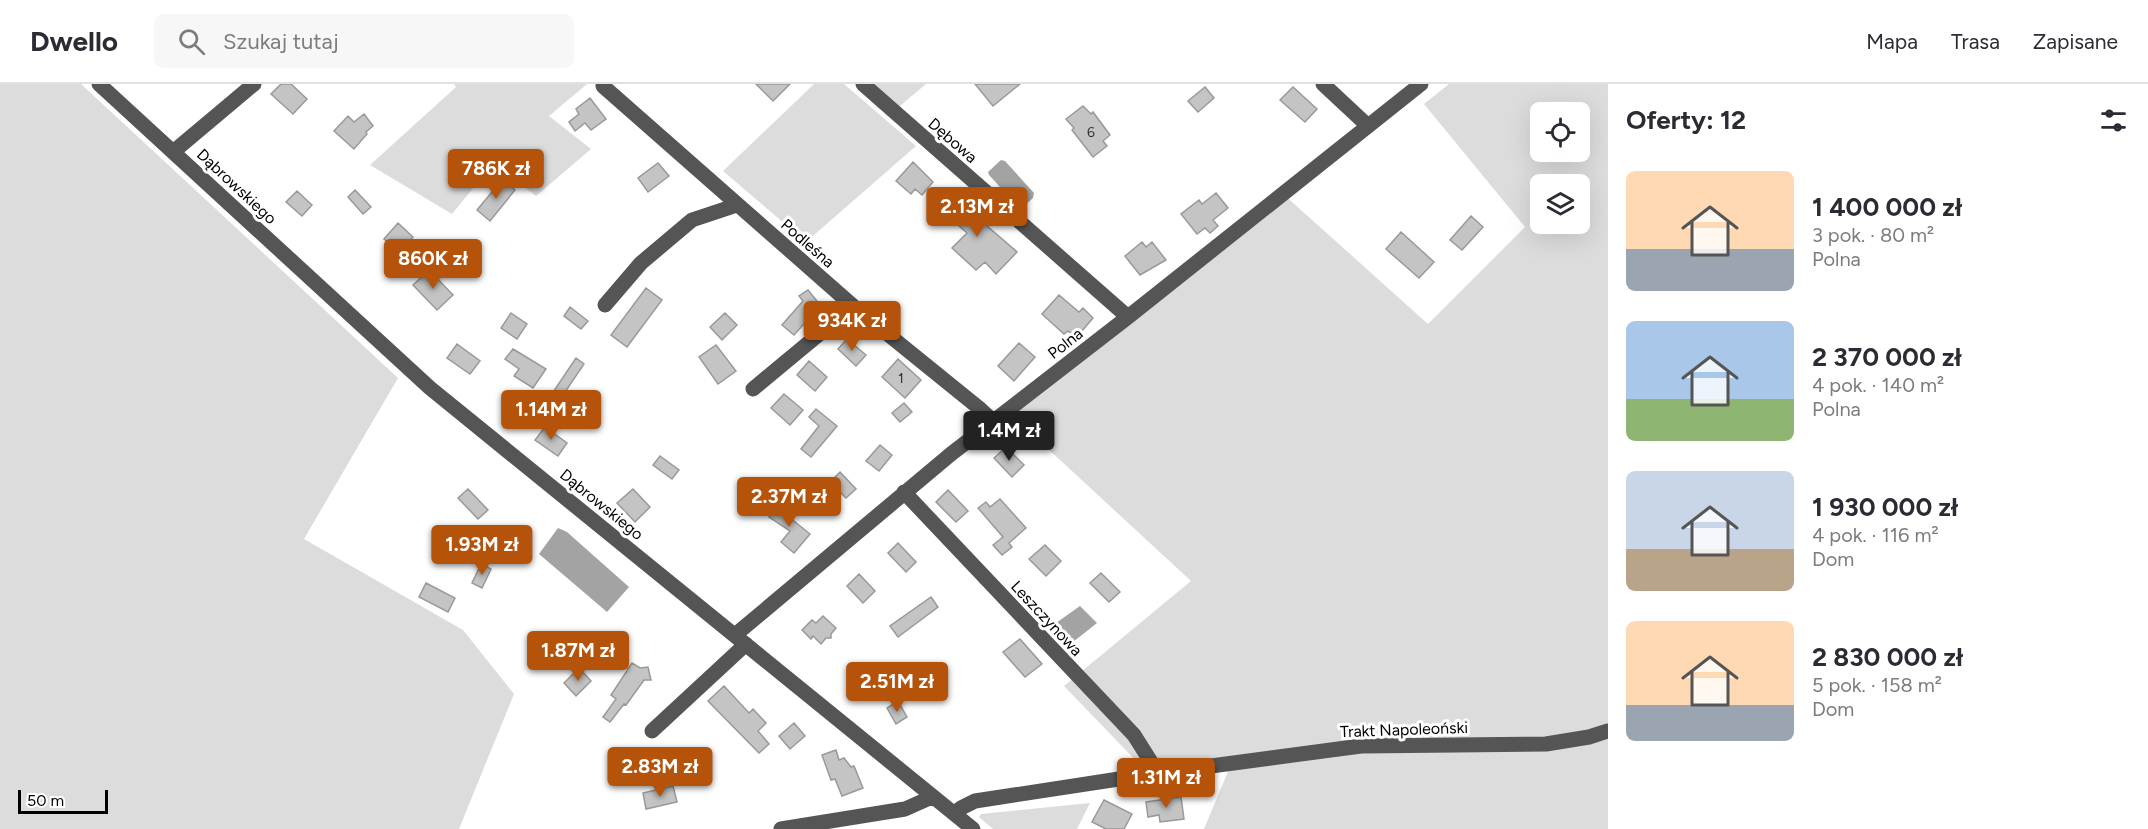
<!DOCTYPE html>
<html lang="pl">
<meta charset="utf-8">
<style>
:root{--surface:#fff;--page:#f7f7f7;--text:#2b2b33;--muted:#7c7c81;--line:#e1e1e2;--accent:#b45309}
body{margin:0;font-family:Figtree,sans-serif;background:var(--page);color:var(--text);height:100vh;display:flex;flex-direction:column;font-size:22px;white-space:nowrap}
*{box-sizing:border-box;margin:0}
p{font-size:20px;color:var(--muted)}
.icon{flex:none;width:33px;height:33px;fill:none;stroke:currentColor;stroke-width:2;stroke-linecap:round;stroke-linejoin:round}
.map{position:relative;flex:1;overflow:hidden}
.panel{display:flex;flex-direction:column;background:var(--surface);width:540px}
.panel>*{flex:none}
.controls{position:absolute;left:1530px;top:18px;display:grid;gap:12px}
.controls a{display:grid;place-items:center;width:60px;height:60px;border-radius:9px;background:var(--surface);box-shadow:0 6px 24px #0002;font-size:30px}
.scale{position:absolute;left:18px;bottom:15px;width:90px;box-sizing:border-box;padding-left:6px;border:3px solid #000;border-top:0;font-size:16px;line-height:21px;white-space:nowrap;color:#000;-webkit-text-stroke:4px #fff;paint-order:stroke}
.price{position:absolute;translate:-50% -51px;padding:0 14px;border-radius:6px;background:var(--accent);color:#fff;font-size:20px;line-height:39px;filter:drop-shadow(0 2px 3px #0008)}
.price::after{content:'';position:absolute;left:50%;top:36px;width:18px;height:14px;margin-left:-9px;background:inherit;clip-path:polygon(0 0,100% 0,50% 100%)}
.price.selected{background:#222;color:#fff}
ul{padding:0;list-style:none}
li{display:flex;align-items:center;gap:18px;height:150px;padding:0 18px}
li span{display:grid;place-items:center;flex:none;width:168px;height:120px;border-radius:9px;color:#555}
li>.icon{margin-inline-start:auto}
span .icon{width:72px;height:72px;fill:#fffc;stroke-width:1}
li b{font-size:26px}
h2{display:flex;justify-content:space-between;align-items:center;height:72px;padding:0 18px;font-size:26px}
header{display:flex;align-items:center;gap:36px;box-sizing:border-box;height:84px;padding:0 30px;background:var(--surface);border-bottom:2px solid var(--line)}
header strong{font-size:28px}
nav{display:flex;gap:33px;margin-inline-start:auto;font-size:21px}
.search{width:420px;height:54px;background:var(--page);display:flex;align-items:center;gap:15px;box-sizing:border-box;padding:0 21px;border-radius:9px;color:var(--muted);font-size:22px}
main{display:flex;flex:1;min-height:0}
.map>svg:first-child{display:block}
.green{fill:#dcdcdc;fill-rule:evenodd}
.water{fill:#a3a3a3}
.building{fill:#c4c4c4;stroke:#999;stroke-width:1.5}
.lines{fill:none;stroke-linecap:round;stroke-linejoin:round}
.minor{stroke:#555;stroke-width:15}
.labels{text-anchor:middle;stroke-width:6;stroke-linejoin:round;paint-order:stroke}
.number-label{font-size:14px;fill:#313131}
.street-label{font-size:16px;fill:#000;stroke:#fff}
</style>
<header>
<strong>Dwello</strong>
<div class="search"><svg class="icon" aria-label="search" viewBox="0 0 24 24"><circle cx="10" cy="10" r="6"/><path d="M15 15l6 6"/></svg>Szukaj tutaj</div>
<nav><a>Mapa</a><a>Trasa</a><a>Zapisane</a></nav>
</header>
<main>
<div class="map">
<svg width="1608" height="745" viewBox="0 0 1608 745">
<rect width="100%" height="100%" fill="#fff"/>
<path class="green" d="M 0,0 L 81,0 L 398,294 L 304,455 L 463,546 L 514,610 L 459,745 L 0,745 Z
M 454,0 L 587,0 L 549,32 L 591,65 L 536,112 L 493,80 L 452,130 L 370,81 L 456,3 Z
M 814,0 L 844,0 L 916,62 L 806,158 L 723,87 Z
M 865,0 L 926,0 L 894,27 Z
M 1449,0 L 1608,0 L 1608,745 L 1204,745 L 1234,673 L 1142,683 L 1064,602 L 1191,497 L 1007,327 L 1282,109 L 1428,240 L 1525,143 L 1424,20 ZM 1540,28 L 1580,28 L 1580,68 L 1540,68 ZM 1540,100 L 1580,100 L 1580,140 L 1540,140 Z
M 1090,719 L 1077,745 L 993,745 L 979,733 L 981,730 Z"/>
<path class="water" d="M 1001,76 L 1005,77 L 1034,109 L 1033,114 L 1024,122 C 1010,117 999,101 989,91 L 988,88 Z
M 558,444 L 567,448 L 629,503 L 607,528 L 539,470 Z
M 1080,522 L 1097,539 L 1073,558 L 1056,539 Z"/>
<path class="building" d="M 281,0 L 291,0 L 307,15 L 293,30 L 271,10 Z
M 756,0 L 790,0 L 773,17 Z
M 975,0 L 1020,0 L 993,22 Z
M 1205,3 L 1214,14 L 1198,28 L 1188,17 Z
M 1293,3 L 1317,25 L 1305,38 L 1280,16 Z
M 590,14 L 606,35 L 591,46 L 585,39 L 575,47 L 569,38 L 579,30 L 576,25 Z
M 1083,22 L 1091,30 L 1093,28 L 1110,51 L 1103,57 L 1107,62 L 1093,73 L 1072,46 L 1074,44 L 1066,35 Z
M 364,30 L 373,42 L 366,48 L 367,50 L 354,65 L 334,47 L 348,32 L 354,38 Z
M 913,78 L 933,98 L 922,111 L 915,105 L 911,110 L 896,97 Z
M 658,79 L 669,92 L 648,108 L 638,94 Z
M 502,96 L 515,106 L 490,137 L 477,126 Z
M 355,106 L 371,123 L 363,130 L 348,113 Z
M 297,107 L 312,121 L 302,132 L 286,118 Z
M 949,109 L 1017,168 L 996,190 L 985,178 L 976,186 L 952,164 L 967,149 L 937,123 Z
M 1216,109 L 1228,124 L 1213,136 L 1218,142 L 1210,149 L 1205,144 L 1197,150 L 1181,130 L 1199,116 L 1202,120 Z
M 1471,132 L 1483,143 L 1462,166 L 1450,156 Z
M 398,139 L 413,153 L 399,169 L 384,155 Z
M 1401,148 L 1434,178 L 1419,194 L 1386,165 Z
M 1142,158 L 1146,163 L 1152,158 L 1166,176 L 1140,191 L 1125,172 Z
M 429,186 L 453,211 L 437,226 L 413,201 Z
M 646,204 L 662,216 L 627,263 L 611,251 Z
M 808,206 L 820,221 L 810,229 L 812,231 L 794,251 L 782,241 L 803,217 L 799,212 Z
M 1059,211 L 1079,228 L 1083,224 L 1093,234 L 1076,254 L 1068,247 L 1064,250 L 1042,230 Z
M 570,223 L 588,237 L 581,245 L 564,232 Z
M 511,229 L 527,240 L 517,255 L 501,244 Z
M 725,229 L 737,241 L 722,256 L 710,243 Z
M 847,255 L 866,271 L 856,282 L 838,265 Z
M 1019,259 L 1035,273 L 1014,297 L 998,282 Z
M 457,260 L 480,277 L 470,290 L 447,274 Z
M 716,261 L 736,287 L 718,300 L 699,273 Z
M 513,265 L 546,285 L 533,304 L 514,292 L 519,285 L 505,275 Z
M 576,274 L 584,280 L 553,326 L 545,320 Z
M 898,275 L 921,296 L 905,314 L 882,293 Z
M 809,277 L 827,293 L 815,307 L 797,291 Z
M 784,310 L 803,326 L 790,341 L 771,324 Z
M 904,319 L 912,328 L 900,338 L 892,329 Z
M 816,325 L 837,342 L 811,373 L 801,365 L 819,342 L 809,333 Z
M 545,343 L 567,359 L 558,372 L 535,356 Z
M 880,361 L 892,371 L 879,387 L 866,377 Z
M 1006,363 L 1024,381 L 1012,393 L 994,374 Z
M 660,372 L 679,386 L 672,395 L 653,381 Z
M 840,388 L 856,405 L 846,414 L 830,398 Z
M 468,405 L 488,426 L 478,435 L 458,414 Z
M 633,405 L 650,423 L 635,438 L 617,419 Z
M 948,406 L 968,427 L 956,438 L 936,418 Z
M 1000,415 L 1026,444 L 1009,459 L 1012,463 L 1002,471 L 993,461 L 1003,453 L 978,424 L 986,418 L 990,423 Z
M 779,417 L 788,423 L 784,429 L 810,450 L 794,469 L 781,458 L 790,447 L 769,433 Z
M 898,459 L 916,478 L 906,488 L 888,469 Z
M 1045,461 L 1061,477 L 1046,492 L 1029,475 Z
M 481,480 L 491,485 L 482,504 L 472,499 Z
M 1101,489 L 1120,508 L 1109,518 L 1090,499 Z
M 859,490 L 875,507 L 863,519 L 847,502 Z
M 426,499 L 455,514 L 448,528 L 419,513 Z
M 931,513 L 938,523 L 898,553 L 890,542 Z
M 823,532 L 836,544 L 831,550 L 831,554 L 826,554 L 821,560 L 813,552 L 811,555 L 802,546 L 812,536 L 816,539 Z
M 1020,555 L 1042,580 L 1025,593 L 1003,568 Z
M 632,579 L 640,584 L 648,583 L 651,596 L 644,596 L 626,621 L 624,620 L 610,638 L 603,633 L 616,615 L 611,611 Z
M 579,584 L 591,597 L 576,612 L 564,599 Z
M 921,585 L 927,596 L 908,606 L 902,594 Z
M 861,587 L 879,605 L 869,615 L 852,596 Z
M 724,602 L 749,629 L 753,625 L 766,639 L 758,647 L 769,660 L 759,669 L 708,617 Z
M 898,617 L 907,633 L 896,640 L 887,624 Z
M 794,639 L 805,652 L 790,665 L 779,652 Z
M 836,666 L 839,676 L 844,674 L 851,683 L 854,682 L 863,704 L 842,712 L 835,695 L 831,696 L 822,671 Z
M 673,702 L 677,718 L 646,725 L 643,709 Z
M 1181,713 L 1184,735 L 1160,738 L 1159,731 L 1148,733 L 1146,718 Z
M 1104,716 L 1132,730 L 1124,745 L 1106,745 L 1092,738 Z"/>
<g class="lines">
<path class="minor" d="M 99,0 L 430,304 L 973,745
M 863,0 L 1128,233
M 1323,0 L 1367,41
M 603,2 L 853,222 L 979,324 L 994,338
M 173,68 L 254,0
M 605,221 L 641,179 L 692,136 L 737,121
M 753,305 L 853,222
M 904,408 L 1134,651 L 1158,689
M 735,551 L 951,370 L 1128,233 L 1421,0
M 652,647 L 746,560
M 955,729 L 961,724 L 975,717 L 1158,689 L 1361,662 L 1546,660 L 1589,653 L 1608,647
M 781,745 L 905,725 L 932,713"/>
</g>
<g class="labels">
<g class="number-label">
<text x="1091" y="53">6</text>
<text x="901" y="299">1</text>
</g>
<g class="street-label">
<text transform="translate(953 56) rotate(41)" y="6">Dębowa</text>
<text transform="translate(237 102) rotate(43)" y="6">Dąbrowskiego</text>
<text transform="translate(808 159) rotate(41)" y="6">Podleśna</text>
<text transform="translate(1065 259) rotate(-38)" y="6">Polna</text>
<text transform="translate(602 420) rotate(39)" y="6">Dąbrowskiego</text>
<text transform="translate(1047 534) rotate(47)" y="6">Leszczynowa</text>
<text transform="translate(1404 645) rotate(-2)" y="6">Trakt Napoleoński</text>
</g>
</g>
</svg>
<div class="controls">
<a><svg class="icon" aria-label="locate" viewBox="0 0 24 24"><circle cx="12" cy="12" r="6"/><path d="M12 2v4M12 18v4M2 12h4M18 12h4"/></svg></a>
<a><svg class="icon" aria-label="layers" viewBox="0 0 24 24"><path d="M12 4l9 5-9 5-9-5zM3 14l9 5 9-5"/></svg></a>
</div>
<div class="scale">50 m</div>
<b class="price" style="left:496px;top:116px">786K zł</b>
<b class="price" style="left:977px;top:154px">2.13M zł</b>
<b class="price" style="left:433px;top:206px">860K zł</b>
<b class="price" style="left:852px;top:268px">934K zł</b>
<b class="price" style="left:551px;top:357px">1.14M zł</b>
<b class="price selected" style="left:1009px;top:378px">1.4M zł</b>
<b class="price" style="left:789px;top:444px">2.37M zł</b>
<b class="price" style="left:482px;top:492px">1.93M zł</b>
<b class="price" style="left:578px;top:598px">1.87M zł</b>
<b class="price" style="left:897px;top:629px">2.51M zł</b>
<b class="price" style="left:660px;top:714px">2.83M zł</b>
<b class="price" style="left:1166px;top:725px">1.31M zł</b>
</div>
<section class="panel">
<h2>Oferty: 12<svg class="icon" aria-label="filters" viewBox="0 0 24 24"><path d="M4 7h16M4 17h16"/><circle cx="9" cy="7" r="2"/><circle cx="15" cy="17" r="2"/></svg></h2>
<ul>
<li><span style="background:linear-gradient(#ffd9b3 65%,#9aa5b1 0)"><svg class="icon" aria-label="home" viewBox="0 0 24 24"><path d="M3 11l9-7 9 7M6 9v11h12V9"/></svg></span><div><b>1 400 000 zł</b><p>3 pok. · 80 m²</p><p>Polna</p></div></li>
<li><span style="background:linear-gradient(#a9c7e8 65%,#8fb573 0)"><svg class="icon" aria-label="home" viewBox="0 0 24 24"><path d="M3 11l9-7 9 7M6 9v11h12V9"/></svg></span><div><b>2 370 000 zł</b><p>4 pok. · 140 m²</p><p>Polna</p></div></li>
<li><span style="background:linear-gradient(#c9d6e8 65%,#b9a48a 0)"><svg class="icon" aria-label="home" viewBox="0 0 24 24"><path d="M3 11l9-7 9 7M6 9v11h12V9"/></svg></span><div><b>1 930 000 zł</b><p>4 pok. · 116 m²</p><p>Dom</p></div></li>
<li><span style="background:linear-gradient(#ffd9b3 70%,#9aa5b1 0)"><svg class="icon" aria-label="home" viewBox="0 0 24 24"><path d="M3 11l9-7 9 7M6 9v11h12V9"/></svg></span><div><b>2 830 000 zł</b><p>5 pok. · 158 m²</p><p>Dom</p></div></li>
</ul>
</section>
</main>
